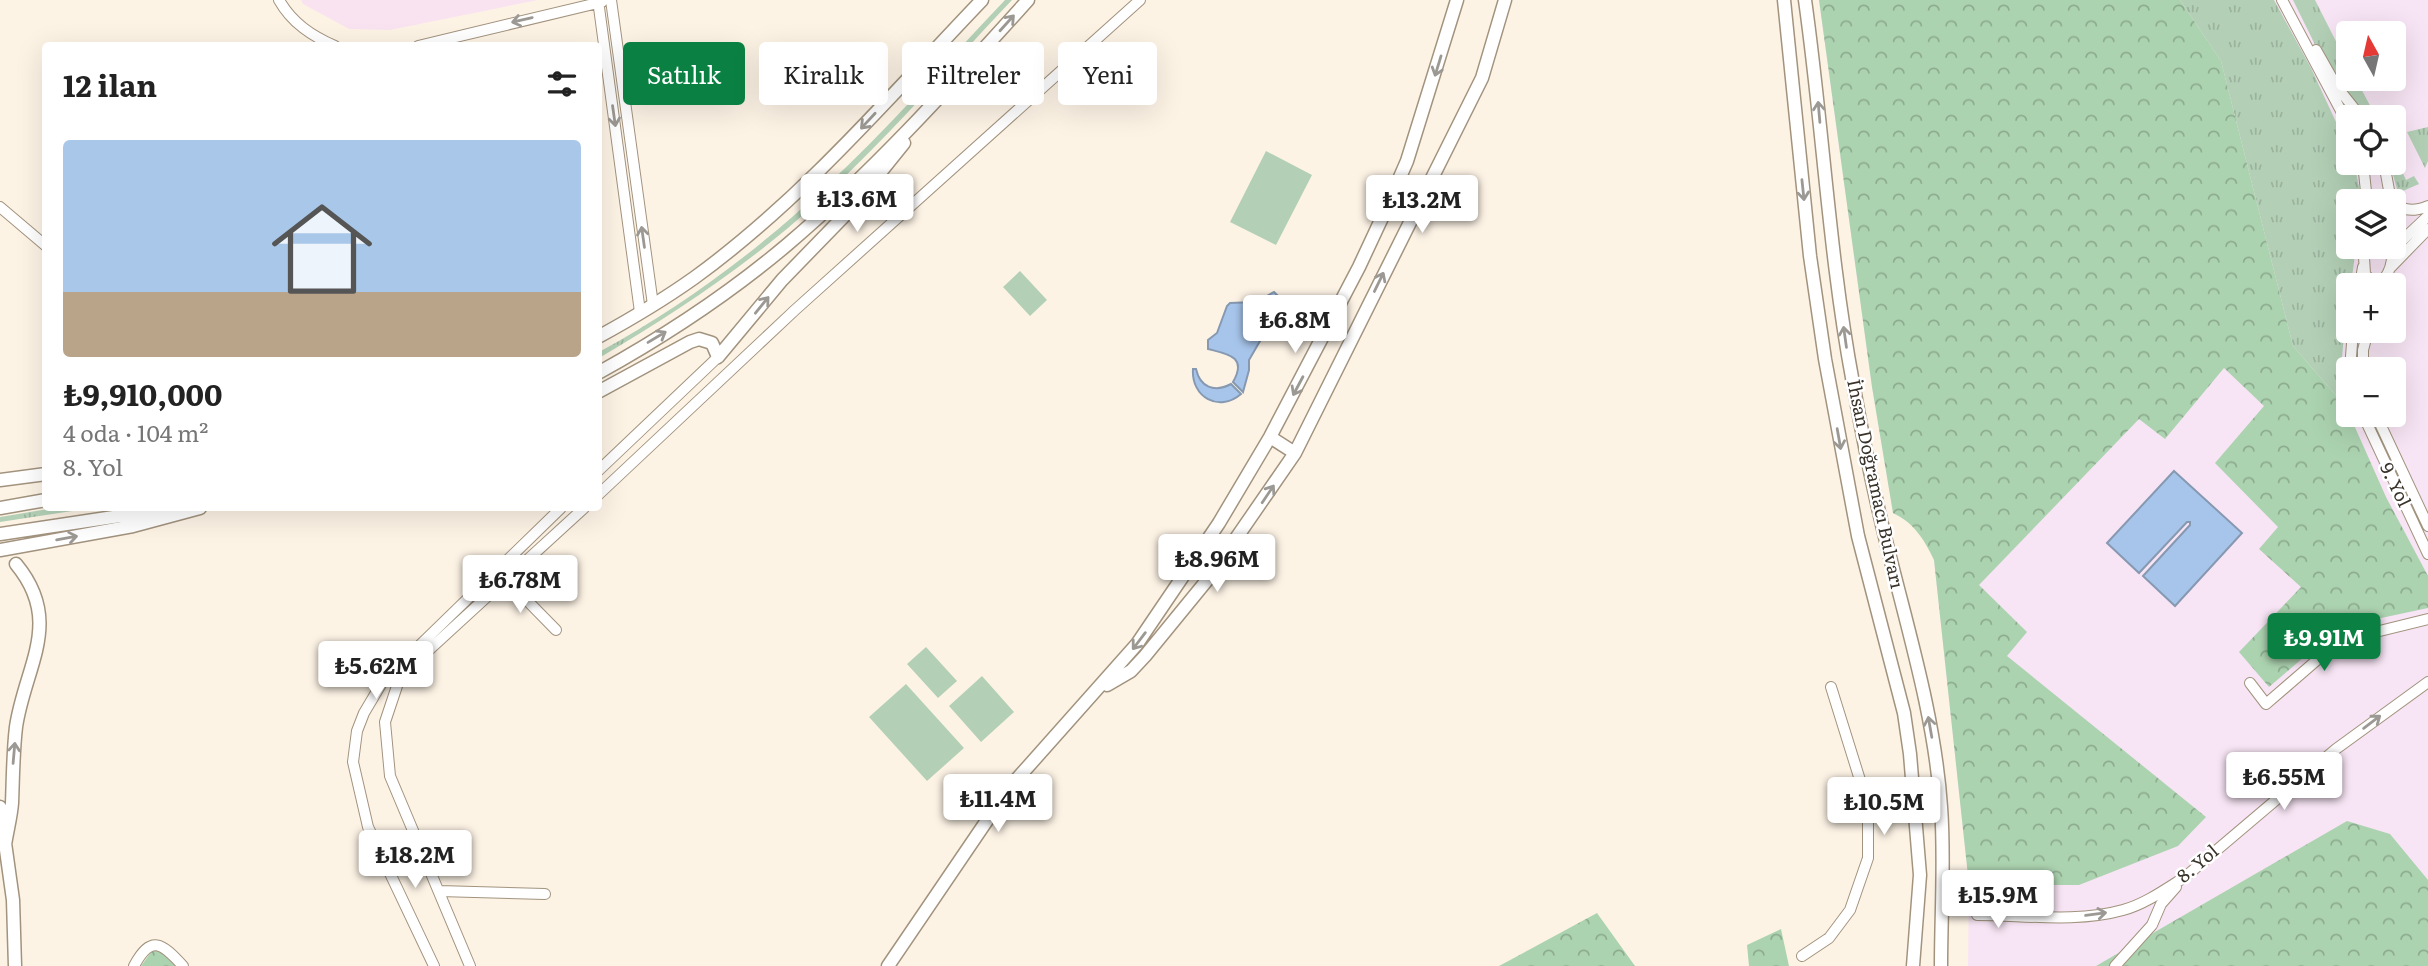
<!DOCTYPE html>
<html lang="tr">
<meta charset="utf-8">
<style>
:root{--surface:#fff;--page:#f2f2f2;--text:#222;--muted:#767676;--line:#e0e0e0;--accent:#0b8043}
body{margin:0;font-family:Literata,serif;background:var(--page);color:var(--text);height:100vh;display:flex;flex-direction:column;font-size:26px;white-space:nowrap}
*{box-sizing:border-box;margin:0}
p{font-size:23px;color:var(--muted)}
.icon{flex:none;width:38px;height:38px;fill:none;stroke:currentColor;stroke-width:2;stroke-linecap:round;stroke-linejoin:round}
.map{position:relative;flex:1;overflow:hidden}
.sheet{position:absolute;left:42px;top:42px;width:560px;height:469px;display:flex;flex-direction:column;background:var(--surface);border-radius:7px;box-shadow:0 7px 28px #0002}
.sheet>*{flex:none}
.guide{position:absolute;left:623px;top:42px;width:665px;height:63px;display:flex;gap:14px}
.needle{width:46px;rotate:352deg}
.tools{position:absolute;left:2336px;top:21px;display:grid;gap:14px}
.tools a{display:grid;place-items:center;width:70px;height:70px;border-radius:7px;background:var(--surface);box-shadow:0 7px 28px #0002;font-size:35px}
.price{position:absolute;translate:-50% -60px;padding:0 16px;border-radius:7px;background:#fff;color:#222;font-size:23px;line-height:46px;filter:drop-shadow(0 2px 4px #0008)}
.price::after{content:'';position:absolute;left:50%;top:42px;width:21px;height:16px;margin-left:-10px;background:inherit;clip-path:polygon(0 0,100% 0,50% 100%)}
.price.selected{background:var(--accent);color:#fff}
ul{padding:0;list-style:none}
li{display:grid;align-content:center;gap:14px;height:371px;padding:0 21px}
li+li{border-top:2px solid var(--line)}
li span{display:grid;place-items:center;height:217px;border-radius:7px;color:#555}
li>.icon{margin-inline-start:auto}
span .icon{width:126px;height:126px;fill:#fffc;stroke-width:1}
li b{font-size:30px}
h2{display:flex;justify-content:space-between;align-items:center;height:84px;padding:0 21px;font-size:30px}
.chip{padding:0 24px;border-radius:7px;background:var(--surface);box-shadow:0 7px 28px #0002;font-size:24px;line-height:63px}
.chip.selected{background:var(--accent);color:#fff}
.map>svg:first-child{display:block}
.education{fill:#f7e4f4;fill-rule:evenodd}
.medical{fill:#f9e3f1}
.grass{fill:url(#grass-tufts)}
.forest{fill:url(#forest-crowns)}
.garden{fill:#b3d0b6}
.water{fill:#a7c5eb;stroke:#8699b1;stroke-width:2}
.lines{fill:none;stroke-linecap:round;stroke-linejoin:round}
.minor-casing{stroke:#a2937e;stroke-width:12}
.major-casing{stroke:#a2937e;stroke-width:15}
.minor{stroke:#fff;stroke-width:10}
.major{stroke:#fff;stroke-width:12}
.oneway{stroke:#9c9994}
.labels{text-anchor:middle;stroke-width:5;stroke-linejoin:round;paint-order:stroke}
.street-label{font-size:18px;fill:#39332a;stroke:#fff}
</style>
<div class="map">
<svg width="2428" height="966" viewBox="0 0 2428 966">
<defs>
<pattern id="grass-tufts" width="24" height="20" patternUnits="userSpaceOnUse" patternTransform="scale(1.75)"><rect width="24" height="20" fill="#b3d0b6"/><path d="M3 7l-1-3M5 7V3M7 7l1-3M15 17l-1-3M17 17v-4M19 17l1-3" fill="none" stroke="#9bb39d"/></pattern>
<pattern id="forest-crowns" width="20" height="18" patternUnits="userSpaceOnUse" patternTransform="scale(1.75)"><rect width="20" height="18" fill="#acd3b0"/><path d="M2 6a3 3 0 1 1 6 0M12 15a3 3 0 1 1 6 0" fill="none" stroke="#8dac8f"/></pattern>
</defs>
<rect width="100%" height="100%" fill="#fdf3e5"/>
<path class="education" d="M 1819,0 L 2428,0 L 2428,966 L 1968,966 L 1969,885 L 1934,560 L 1925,540 L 1910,523 L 1893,513 L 1872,387 ZM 2348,33 L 2394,33 L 2394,79 L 2348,79 ZM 2348,117 L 2394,117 L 2394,163 L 2348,163 ZM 2348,201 L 2394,201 L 2394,247 L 2348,247 ZM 2348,285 L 2394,285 L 2394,331 L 2348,331 ZM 2348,369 L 2394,369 L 2394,415 L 2348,415 Z"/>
<path class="medical" d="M 301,0 L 538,0 L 390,30 L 349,29 L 303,4 Z"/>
<path class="grass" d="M 1005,0 L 1012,0 C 939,77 869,160 788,228 C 728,278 665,319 599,358 L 599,352 C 680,308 756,252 823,189 C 887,130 945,63 1005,0 Z
M 2180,0 L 2274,0 L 2311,68 L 2348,148 L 2348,163 L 2354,163 L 2362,201 L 2348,201 L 2348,247 L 2356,247 L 2351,285 L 2348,285 L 2342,358 L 2346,407 L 2293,346 L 2221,61 Z
M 2293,0 L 2315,0 L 2348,65 L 2348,79 L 2356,79 L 2376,117 L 2368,117 L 2327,69 Z
M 2428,127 L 2428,161 L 2425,168 L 2407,132 Z
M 2394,154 L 2406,180 L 2414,176 L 2419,184 L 2398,193 L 2390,163 L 2394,163 Z
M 54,508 L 92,508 L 0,522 L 0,517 Z"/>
<path class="forest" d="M 1819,0 L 2180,0 L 2221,61 L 2293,346 L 2346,407 L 2386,497 L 2428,576 L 2428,608 L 2339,627 L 2269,687 L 2239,652 L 2301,587 L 2259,549 L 2278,527 L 2215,463 L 2264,406 L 2224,368 L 2165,439 L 2139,419 L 1979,585 L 2027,632 L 2007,656 L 2206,817 L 2178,846 L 2079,885 L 1969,885 L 1934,560 C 1924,539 1914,523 1893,513 L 1872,387 Z
M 2347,821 L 2390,834 L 2428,880 L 2428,966 L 2096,966 Z
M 1597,913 L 1635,966 L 1499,966 Z
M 1781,929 L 1789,966 L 1749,966 L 1747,945 Z
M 158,949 L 166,954 L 177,966 L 141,966 L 151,952 Z"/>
<path class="garden" d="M 1266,151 L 1312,175 L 1276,245 L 1230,222 Z
M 1020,271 L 1047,300 L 1030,316 L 1003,287 Z
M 926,647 L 957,681 L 938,698 L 907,664 Z
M 982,676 L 1014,712 L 981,742 L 949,706 Z
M 906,684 L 964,748 L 927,781 L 869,717 Z"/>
<path class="water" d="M 1274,292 L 1278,296 L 1278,300 L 1267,329 L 1249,360 L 1249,370 L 1243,392 L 1233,382 C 1248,356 1227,354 1208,349 L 1208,340 L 1217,333 L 1227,306 L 1230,303 L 1256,302 Z
M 1193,369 L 1196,369 C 1200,387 1214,393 1231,384 L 1241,394 C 1219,413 1191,397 1193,369 Z
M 2174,471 L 2242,533 L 2175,606 L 2143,576 L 2190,525 L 2190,522 L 2187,522 L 2139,573 L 2107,543 Z"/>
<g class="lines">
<g class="minor-casing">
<path id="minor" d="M 279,0 C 292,23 312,36 335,46
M 598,0 L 640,312
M 611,0 L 653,305
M 2282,0 L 2348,124
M 418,46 L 602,2
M 2316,50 L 2337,87 L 2361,117
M 2363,163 L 2367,201
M 2384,163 L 2391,201
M 2394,203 C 2404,212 2416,211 2428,206
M 0,207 L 46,246
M 2384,247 L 2370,251 L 2364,257 L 2365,274 L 2371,281 L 2384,279 C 2391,270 2393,261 2392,250 L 2387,247
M 2392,250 L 2428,216
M 2390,268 L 2428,229
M 2360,285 L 2363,267
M 2350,369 L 2353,331
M 2363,369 L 2363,350 L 2368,331
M 2363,415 L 2428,554
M 2376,415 L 2428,526
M 598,471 L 718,357
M 598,495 L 795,310 L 1140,0
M 506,579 L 556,630
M 2250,683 L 2266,704 L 2339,641 L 2428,619
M 439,891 L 545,894
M 2020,915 L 2020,902 L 1977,900 L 1977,915 C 2024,915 2077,923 2123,910 C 2145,904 2166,889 2185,877 L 2336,749 L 2428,682
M 1802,956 L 1829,938 L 1850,910 L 1868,858 L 1868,823 L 1860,780 L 1831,687
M 134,966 C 151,934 162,943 183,966
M 434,966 L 368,827 L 353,762 L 357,731 L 364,713 L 383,681 L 561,508
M 470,966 L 390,776 L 385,722 L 398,683 L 419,659 L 584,508
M 2115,966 L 2152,925 L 2161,904 L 2176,887"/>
</g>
<g class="major-casing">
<path id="major" d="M 1784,0 L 1810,256 L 1825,359 L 1858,536 L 1904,713 L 1910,754 L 1920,875 L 1913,966
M 1805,0 C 1823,127 1829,256 1853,383 C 1863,439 1874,494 1888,549 C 1909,634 1935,719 1941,807 C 1945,860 1941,913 1941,966
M 598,337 C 631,319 663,300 694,278 C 802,200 890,96 982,0
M 718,357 L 782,280 L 850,210 L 904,143
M 598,373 C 665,336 730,293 788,244 C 875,170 952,84 1028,0
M 598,392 L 690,342 L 699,339 L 712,343 L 718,357
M 1270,437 L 1295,453
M 0,480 L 46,474
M 0,508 L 46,500
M 0,534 L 173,508
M 0,550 L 133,526 L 200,508
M 1107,685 L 1131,671 L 1145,656 L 1208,579 L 1295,453 L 1482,78 L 1505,0
M 0,807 L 13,900 L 15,966
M 5,845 C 7,831 11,817 12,803 C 13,778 13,752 16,727 C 25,666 64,622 16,564
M 888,966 L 1009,788 L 1137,644 L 1219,523 L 1270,437 L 1359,267 L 1387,207 L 1407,161 L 1457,0"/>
</g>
<use href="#minor" class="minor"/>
<use href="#major" class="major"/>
</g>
<defs><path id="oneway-shaft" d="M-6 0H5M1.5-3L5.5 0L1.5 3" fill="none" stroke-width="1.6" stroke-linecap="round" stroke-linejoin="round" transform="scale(1.75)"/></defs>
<g class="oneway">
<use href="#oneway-shaft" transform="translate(522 20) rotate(167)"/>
<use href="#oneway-shaft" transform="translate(1007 23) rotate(-48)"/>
<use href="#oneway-shaft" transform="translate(1438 66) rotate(107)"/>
<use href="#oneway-shaft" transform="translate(1819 112) rotate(-95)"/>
<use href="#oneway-shaft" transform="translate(614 116) rotate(82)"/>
<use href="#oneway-shaft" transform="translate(868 121) rotate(133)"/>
<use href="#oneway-shaft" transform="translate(1803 190) rotate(84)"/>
<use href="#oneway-shaft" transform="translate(643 237) rotate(-98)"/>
<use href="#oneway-shaft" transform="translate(1379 282) rotate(-64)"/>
<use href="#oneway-shaft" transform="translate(762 305) rotate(-51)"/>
<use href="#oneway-shaft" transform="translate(657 337) rotate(-31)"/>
<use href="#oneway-shaft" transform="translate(1845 337) rotate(-98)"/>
<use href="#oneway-shaft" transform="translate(1298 386) rotate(118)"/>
<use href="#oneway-shaft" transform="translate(1839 439) rotate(80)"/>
<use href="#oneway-shaft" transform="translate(1268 494) rotate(-56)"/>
<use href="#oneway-shaft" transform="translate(67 538) rotate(-10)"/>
<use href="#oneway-shaft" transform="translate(1139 641) rotate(127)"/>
<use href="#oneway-shaft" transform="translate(2372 722) rotate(-37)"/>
<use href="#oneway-shaft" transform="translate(1930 727) rotate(-100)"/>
<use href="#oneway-shaft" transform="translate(14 753) rotate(-85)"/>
<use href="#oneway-shaft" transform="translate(2096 914) rotate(-8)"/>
</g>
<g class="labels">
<g class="street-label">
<text transform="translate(1875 484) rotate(78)" y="6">İhsan Doğramacı Bulvarı</text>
<text transform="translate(2395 485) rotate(64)" y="6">9. Yol</text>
<text transform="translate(2198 864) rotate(-40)" y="6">8. Yol</text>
</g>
</g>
</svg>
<div class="tools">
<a><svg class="needle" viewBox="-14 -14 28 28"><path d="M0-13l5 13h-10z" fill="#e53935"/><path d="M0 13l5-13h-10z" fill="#767676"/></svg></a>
<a><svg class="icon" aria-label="locate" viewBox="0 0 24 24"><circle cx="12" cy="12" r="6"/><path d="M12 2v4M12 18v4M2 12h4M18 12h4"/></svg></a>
<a><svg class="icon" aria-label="layers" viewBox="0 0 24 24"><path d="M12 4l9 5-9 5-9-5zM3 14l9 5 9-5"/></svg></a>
<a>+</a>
<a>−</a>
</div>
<b class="price" style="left:857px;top:234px">₺13.6M</b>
<b class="price" style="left:1422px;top:235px">₺13.2M</b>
<b class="price" style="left:1295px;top:355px">₺6.8M</b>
<b class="price" style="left:1217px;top:594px">₺8.96M</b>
<b class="price" style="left:520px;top:615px">₺6.78M</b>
<b class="price selected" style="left:2324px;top:673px">₺9.91M</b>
<b class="price" style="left:376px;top:701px">₺5.62M</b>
<b class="price" style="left:2284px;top:812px">₺6.55M</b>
<b class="price" style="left:998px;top:834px">₺11.4M</b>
<b class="price" style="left:1884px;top:837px">₺10.5M</b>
<b class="price" style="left:415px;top:890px">₺18.2M</b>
<b class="price" style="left:1998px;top:930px">₺15.9M</b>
<div class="guide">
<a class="chip selected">Satılık</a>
<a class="chip">Kiralık</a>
<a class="chip">Filtreler</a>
<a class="chip">Yeni</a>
</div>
<section class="sheet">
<h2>12 ilan<svg class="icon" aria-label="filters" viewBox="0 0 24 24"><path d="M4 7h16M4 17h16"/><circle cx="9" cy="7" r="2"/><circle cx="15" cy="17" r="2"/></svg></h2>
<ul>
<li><span style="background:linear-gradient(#a9c7e8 70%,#b9a48a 0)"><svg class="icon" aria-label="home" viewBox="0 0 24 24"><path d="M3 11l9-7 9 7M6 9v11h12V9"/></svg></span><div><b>₺9,910,000</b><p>4 oda · 104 m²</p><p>8. Yol</p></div></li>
</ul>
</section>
</div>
